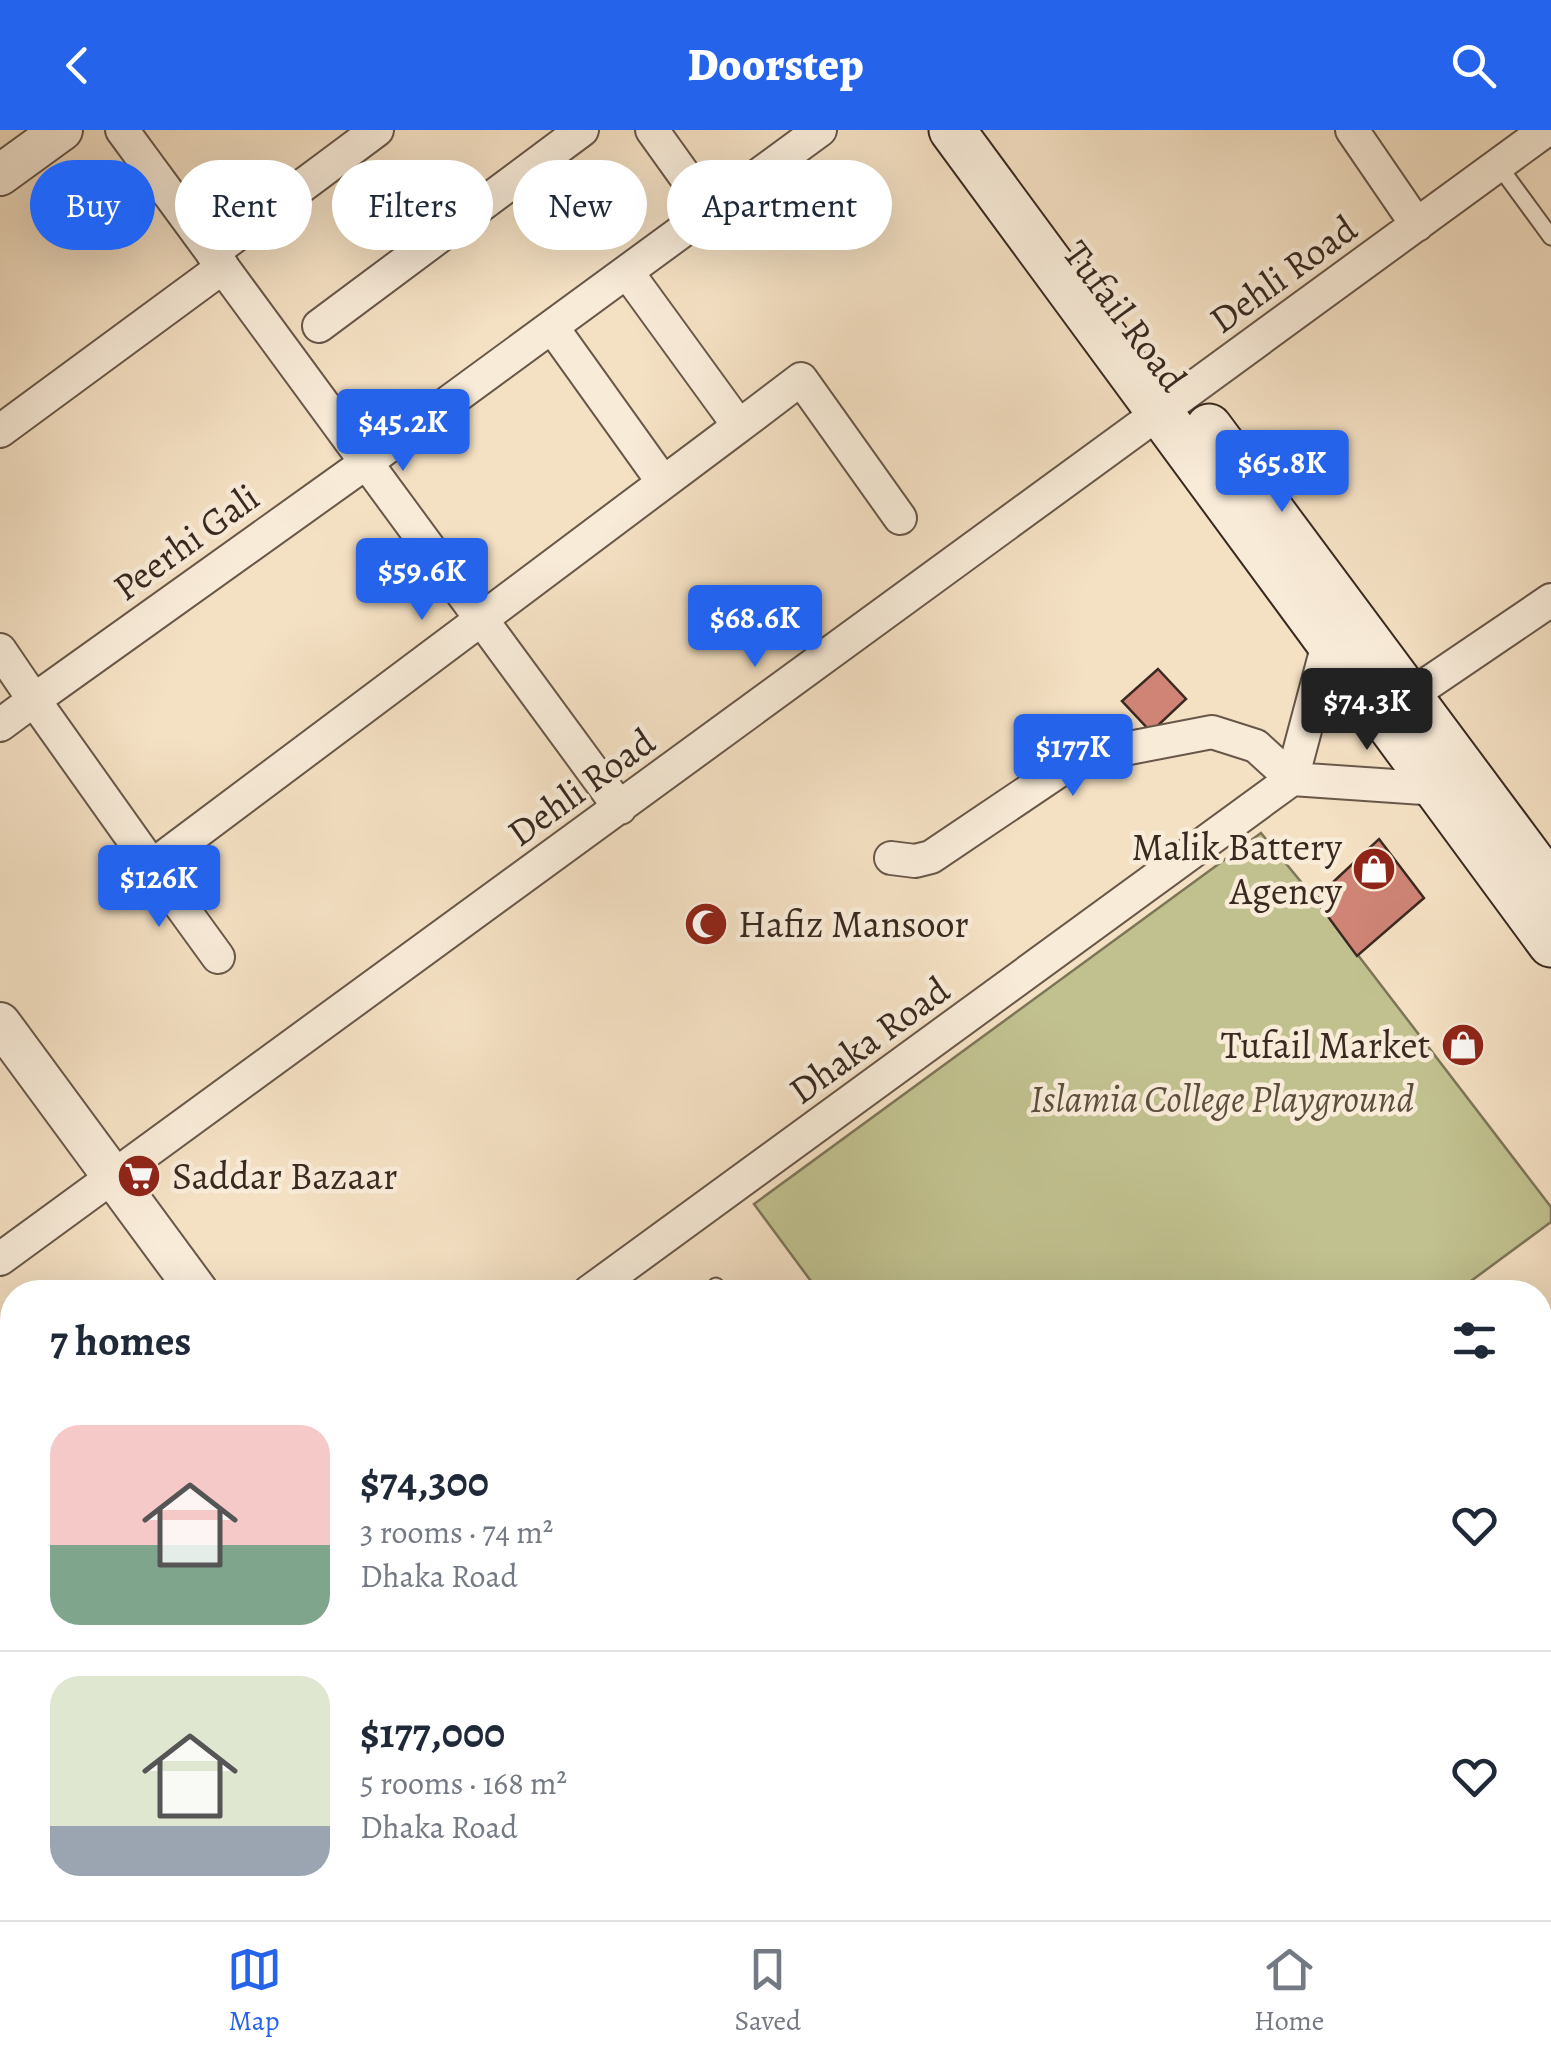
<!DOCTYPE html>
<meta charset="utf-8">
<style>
:root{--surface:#fff;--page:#f6f6f7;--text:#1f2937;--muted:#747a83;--line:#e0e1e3;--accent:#2563eb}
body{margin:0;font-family:Alegreya,serif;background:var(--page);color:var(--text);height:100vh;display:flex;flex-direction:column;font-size:38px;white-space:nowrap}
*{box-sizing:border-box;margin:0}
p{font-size:32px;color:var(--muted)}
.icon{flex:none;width:55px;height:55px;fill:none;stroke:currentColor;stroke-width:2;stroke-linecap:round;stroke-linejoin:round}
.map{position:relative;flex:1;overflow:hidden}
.drawer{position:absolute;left:0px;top:1150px;width:1552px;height:640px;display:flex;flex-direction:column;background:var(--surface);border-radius:40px 40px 0 0;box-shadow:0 10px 40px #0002}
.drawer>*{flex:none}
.guide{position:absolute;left:30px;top:30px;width:1000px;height:90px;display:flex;gap:20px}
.price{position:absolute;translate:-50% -85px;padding:0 22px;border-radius:10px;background:var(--accent);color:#fff;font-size:32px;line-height:65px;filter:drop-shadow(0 2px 5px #0008)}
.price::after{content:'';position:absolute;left:50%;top:60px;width:30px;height:22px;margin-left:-15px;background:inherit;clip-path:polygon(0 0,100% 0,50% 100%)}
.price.on{background:#222;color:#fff}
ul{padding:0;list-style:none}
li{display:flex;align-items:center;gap:30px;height:250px;padding:0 50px}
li+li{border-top:2px solid var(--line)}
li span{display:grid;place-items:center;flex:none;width:280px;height:200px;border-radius:30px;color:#555}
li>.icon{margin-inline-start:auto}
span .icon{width:120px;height:120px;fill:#fffc;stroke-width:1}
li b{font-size:42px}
h2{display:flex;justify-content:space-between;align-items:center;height:120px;padding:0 50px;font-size:42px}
.tag{padding:0 35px;border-radius:45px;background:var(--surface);box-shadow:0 10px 40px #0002;font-size:35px;line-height:90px}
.tag.on{background:var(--accent);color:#fff}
header{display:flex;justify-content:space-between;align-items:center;height:130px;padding:0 50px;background:var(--accent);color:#fff;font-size:45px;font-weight:800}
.dock{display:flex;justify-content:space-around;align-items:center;height:140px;border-top:2px solid var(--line);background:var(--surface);font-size:28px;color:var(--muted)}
.dock a{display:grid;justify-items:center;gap:5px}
.dock .on{color:var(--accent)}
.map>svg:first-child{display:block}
.green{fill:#c1c18f;stroke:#7d7558;stroke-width:2.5}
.building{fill:#cf8475;stroke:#392920;stroke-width:2.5}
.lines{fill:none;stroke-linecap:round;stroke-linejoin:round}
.service-casing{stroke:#685749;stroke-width:19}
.minor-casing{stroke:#685749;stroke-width:36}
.tertiary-casing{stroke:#685749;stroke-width:44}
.secondary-casing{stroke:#392920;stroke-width:49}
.path{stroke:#392920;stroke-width:6;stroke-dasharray:8 5;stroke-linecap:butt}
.service{stroke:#f8ebd8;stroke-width:15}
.minor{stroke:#f8ebd8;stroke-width:32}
.tertiary{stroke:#f8ebd8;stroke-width:40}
.secondary{stroke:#f8ebd8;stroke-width:45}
.labels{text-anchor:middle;stroke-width:9;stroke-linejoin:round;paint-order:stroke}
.street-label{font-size:38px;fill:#392920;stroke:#f8ebd8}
.poi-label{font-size:38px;fill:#392920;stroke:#f8ebd8;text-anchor:end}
.park-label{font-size:38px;font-style:italic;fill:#5b4f3c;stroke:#f8ebd8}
</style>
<header><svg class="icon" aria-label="back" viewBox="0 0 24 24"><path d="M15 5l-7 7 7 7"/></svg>Doorstep<svg class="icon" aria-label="search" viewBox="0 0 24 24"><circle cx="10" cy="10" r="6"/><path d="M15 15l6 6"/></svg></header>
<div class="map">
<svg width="1551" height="1790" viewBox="0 0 1551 1790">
<rect width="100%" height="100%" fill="#f4e0c3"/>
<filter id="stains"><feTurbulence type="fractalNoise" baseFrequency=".002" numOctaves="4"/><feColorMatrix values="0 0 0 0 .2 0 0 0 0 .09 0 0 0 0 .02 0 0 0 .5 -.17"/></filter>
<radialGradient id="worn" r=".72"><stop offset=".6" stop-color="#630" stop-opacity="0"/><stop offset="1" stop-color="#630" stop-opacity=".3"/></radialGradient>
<path class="green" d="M 1261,703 L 1315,769 L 1551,1077 L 1551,1092 L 1456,1162 L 819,1162 L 754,1074 Z
M 1551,1579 L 1551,1790 L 1268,1790 L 1285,1778 L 1540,1778 L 1540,1587 Z
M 305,1778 L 394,1778 L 403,1790 L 288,1790 Z"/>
<path class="building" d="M 1158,539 L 1186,569 L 1151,602 L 1122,571 Z
M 1379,709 L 1424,768 L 1357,826 L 1315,769 Z"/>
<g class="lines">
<g class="service-casing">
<path id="service" d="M 1499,36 L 1551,107
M 716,1156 L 720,1162"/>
</g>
<g class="minor-casing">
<path id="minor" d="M 122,0 L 620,678
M 652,0 L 710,81
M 1352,0 L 1417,95
M 212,123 L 377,0
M 319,196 L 582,0
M 552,197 L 663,352
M 739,296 L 801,249 L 900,388
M 0,301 L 223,137
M 0,520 L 34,570 L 367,332 L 820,0
M 1411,565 L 1551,470
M 0,595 L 34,570 L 152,736 L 739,296 L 627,142
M 1292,649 L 1438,659
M 891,728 L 915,731 L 931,727 L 1066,636 L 1124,619 L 1212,602 L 1256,616 L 1292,649
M 152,736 L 218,827
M 0,1129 L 1546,0
M 589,1162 L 1292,649 L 1329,510
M 0,1585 L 12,1576"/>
</g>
<g class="tertiary-casing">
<path id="tertiary" d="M 0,45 L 62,0
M 0,893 L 198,1162
M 652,1778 L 661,1790"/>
</g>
<g class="secondary-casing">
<path id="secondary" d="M 952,0 L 1551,814
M 1209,297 L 1551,757"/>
</g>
<path class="path" d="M 1540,1777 L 1551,1776
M 1475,1790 L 1529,1778"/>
<use href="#service" class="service"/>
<use href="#minor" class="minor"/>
<use href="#tertiary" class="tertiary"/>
<use href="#secondary" class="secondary"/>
</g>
<defs>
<g id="shop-disc" transform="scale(2.25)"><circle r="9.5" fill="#8f2418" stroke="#f8ebd8"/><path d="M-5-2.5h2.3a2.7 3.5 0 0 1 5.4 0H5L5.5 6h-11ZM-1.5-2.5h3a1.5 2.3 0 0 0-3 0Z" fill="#fff"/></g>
<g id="mosque-disc" transform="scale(2.25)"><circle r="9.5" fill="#8f2418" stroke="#f8ebd8"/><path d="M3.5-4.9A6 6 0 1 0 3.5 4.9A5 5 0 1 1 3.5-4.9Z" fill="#fff"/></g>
<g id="supermarket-disc" transform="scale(2.25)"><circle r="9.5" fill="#8f2418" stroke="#f8ebd8"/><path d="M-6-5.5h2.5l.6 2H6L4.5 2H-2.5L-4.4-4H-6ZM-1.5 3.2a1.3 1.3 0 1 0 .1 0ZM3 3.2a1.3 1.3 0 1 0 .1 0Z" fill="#fff"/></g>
</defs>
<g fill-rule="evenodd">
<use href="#shop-disc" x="1374" y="739"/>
<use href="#mosque-disc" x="706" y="794"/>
<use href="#shop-disc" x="1463" y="915"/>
<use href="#supermarket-disc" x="139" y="1046"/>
</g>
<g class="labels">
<g class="street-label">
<text transform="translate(1283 144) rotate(-36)" y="13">Dehli Road</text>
<text transform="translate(1125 186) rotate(53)" y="13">Tufail Road</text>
<text transform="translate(186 412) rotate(-36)" y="13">Peerhi Gali</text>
<text transform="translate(581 657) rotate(-36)" y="13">Dehli Road</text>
<text transform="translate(869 910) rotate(-36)" y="13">Dhaka Road</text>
</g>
<g class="poi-label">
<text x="1342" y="730">Malik Battery<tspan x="1342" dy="44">Agency</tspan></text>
<text x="738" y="807" text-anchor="start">Hafiz Mansoor</text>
<text x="1430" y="928">Tufail Market</text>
<text x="172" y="1059" text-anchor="start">Saddar Bazaar</text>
</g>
<g class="park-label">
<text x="1222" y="982">Islamia College Playground</text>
</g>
</g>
<rect width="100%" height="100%" filter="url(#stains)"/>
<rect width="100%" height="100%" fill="url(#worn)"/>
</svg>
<b class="price" style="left:403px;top:344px">$45.2K</b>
<b class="price" style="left:1282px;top:385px">$65.8K</b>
<b class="price" style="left:422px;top:493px">$59.6K</b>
<b class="price" style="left:755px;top:540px">$68.6K</b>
<b class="price on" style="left:1367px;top:623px">$74.3K</b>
<b class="price" style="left:1073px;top:669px">$177K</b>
<b class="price" style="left:159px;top:800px">$126K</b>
<div class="guide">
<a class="tag on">Buy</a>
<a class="tag">Rent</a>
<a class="tag">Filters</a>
<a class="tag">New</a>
<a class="tag">Apartment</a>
</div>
<section class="drawer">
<h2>7 homes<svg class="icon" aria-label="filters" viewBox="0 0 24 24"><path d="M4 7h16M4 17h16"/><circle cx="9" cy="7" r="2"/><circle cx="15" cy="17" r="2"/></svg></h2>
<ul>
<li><span style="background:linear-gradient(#f6c9c9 60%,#7fa58c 0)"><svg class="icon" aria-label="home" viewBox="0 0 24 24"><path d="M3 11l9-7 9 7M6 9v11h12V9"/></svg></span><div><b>$74,300</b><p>3 rooms · 74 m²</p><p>Dhaka Road</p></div><svg class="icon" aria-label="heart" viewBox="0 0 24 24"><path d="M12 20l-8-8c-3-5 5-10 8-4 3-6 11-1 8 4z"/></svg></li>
<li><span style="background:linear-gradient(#dfe7d0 75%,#9aa5b1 0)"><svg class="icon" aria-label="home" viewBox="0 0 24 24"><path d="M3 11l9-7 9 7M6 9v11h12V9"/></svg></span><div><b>$177,000</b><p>5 rooms · 168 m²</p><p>Dhaka Road</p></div><svg class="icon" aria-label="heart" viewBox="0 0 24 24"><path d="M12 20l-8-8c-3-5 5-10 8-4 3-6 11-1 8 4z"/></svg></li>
</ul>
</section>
</div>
<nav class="dock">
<a class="on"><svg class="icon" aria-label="map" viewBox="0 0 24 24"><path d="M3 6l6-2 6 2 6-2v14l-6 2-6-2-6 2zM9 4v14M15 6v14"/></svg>Map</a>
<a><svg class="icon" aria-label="saved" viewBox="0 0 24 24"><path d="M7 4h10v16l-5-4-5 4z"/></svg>Saved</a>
<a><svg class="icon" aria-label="home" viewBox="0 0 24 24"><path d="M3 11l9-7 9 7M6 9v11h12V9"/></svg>Home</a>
</nav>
